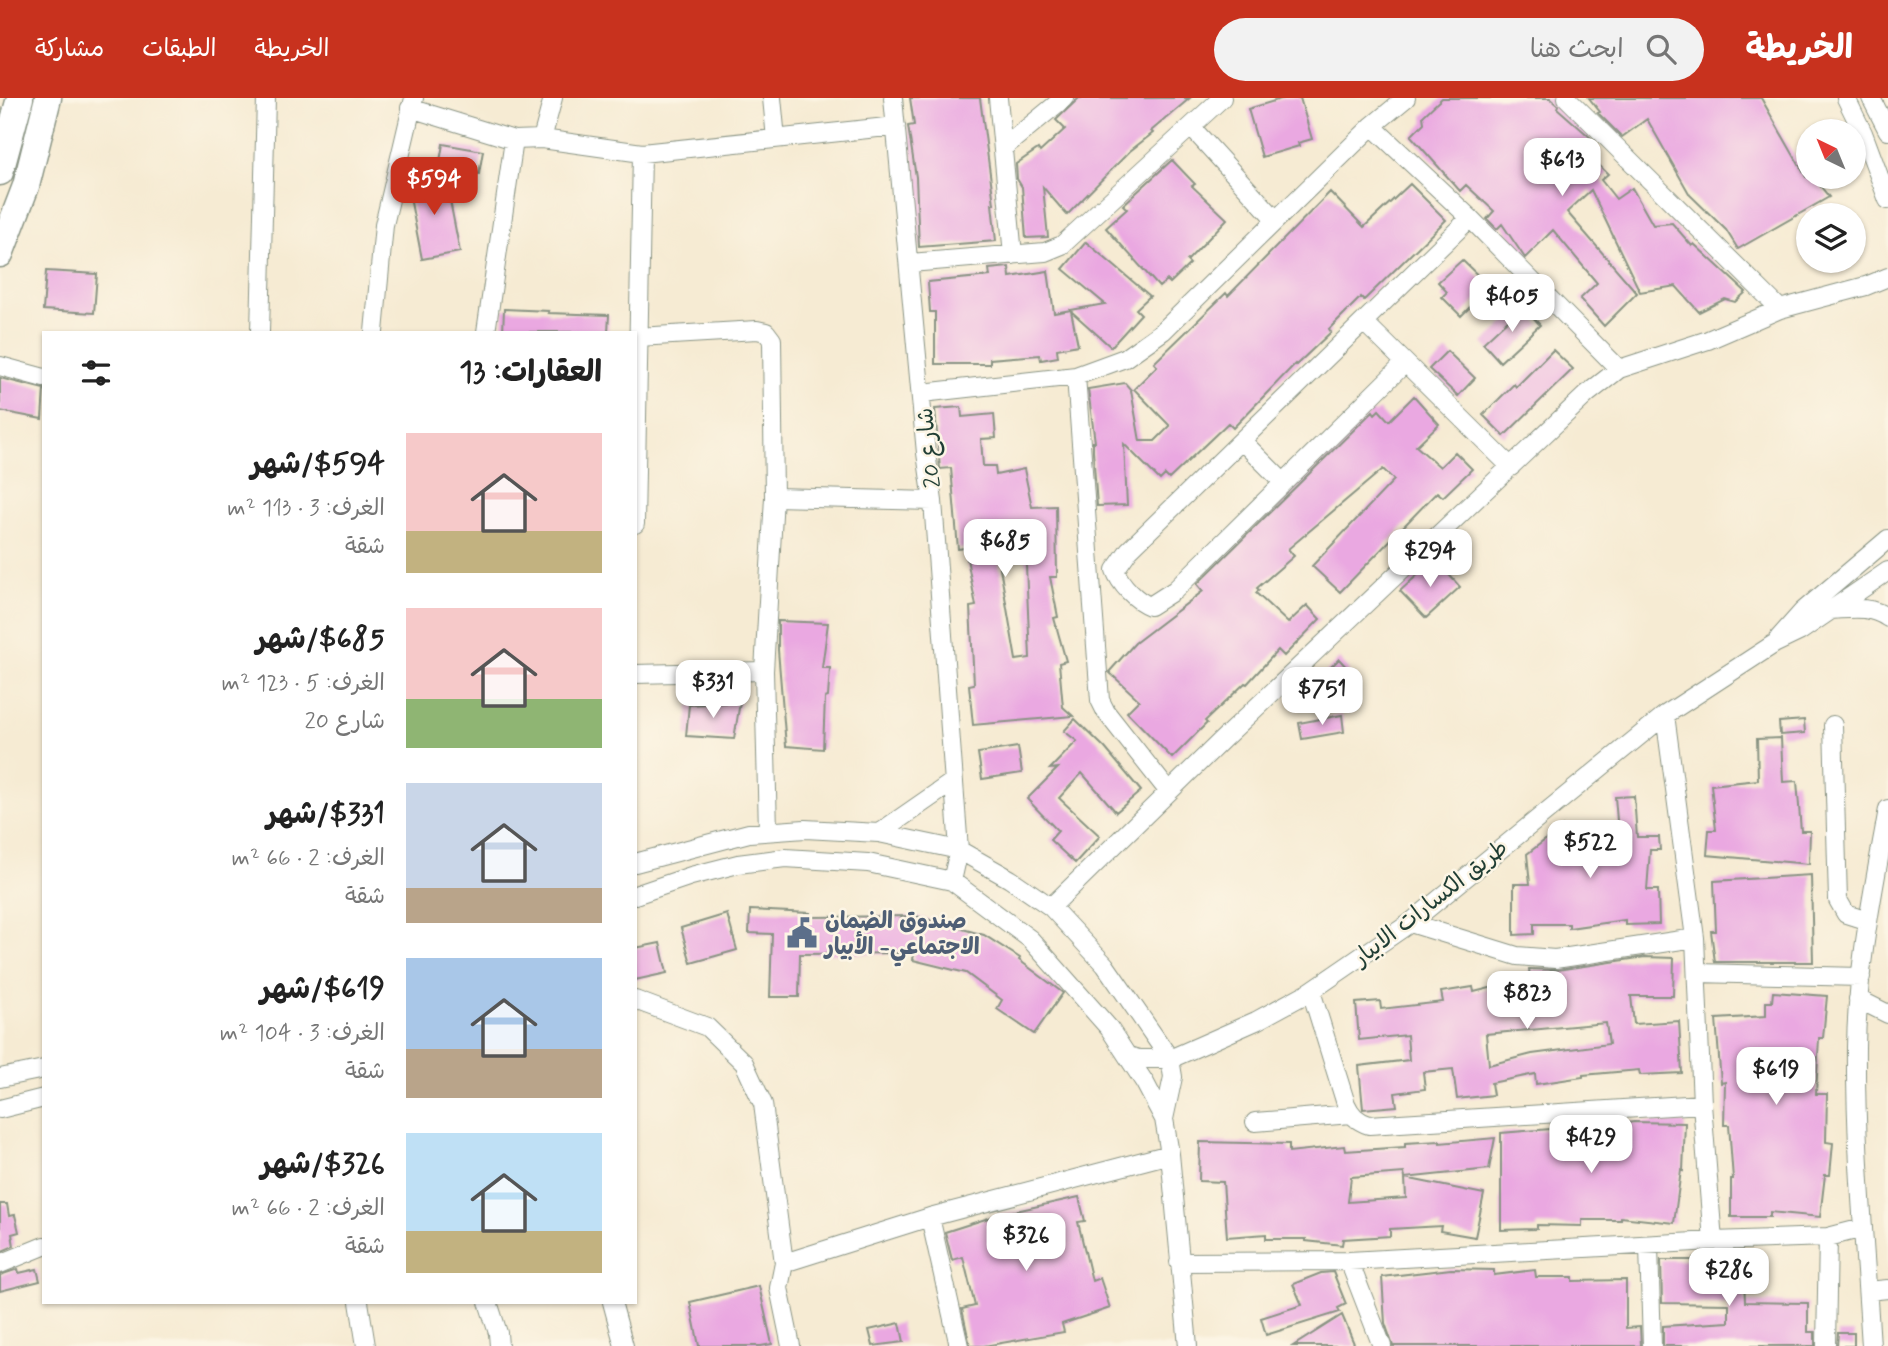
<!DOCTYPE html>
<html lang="ar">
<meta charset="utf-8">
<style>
:root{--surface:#fff;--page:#f2f2f2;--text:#222;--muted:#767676;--accent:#c8321e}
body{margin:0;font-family:Mynerve,"Playpen Sans Arabic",sans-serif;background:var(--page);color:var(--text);direction:rtl;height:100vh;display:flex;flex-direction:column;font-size:26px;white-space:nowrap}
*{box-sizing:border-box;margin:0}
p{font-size:23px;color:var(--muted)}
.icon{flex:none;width:38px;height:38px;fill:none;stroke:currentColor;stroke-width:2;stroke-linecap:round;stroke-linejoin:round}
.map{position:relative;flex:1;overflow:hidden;direction:ltr}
.details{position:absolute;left:42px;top:233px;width:595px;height:973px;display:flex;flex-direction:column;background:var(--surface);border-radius:0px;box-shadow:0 2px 5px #0004;direction:rtl}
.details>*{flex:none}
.needle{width:46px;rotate:317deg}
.tools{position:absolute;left:1796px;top:21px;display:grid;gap:14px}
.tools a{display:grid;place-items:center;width:70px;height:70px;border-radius:50%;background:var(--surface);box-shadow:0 2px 5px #0004;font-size:35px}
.price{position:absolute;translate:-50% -60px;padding:0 16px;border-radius:14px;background:#fff;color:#222;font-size:23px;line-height:46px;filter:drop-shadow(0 2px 4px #0008)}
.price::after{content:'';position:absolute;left:50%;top:42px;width:21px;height:16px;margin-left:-10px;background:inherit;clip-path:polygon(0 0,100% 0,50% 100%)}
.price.active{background:var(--accent);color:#fff}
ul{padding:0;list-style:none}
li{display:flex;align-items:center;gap:21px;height:175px;padding:0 35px}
li span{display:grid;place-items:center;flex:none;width:196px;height:140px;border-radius:0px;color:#555}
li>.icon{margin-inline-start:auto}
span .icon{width:84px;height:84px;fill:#fffc;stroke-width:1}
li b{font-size:30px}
h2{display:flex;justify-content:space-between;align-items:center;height:84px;padding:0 35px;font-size:30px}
header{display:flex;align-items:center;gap:42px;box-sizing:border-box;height:98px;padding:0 35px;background:var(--accent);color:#fff}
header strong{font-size:33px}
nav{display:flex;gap:38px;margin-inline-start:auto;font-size:24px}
.search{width:490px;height:63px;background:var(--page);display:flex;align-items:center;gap:18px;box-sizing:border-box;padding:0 24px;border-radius:38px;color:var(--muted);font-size:26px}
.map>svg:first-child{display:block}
.building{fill:#eaa8e1;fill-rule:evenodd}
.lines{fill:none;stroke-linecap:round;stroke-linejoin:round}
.minor-casing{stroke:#8a9484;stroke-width:20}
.highway-casing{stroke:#8a9484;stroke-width:29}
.minor{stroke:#fff;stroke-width:18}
.highway{stroke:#fff;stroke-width:26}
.labels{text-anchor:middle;stroke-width:5;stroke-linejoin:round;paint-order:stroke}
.street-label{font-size:23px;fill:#1f3d34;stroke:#fcf5e5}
.service-label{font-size:23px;font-weight:bold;fill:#4e5e75;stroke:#fcf5e5;text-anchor:start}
</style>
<header>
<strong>الخريطة</strong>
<div class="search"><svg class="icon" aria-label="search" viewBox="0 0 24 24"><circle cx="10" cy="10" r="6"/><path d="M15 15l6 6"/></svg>ابحث هنا</div>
<nav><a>الخريطة</a><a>الطبقات</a><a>مشاركة</a></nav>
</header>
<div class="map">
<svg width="1888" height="1248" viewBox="0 0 1888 1248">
<rect width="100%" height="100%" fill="#fcf5e5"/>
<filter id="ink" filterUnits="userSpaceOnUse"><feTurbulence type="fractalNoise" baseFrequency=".0143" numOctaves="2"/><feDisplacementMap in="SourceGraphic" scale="14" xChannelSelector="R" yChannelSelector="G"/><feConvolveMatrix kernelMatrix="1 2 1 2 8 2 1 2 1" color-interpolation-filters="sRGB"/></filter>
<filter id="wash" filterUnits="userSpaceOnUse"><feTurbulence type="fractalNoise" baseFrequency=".00686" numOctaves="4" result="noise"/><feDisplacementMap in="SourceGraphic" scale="28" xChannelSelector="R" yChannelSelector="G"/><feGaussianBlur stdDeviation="1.57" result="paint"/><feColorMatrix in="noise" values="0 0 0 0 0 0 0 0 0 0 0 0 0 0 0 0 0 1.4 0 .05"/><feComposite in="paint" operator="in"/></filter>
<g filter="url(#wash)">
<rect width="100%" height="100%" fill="#f6ebd3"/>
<g id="blocks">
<path class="building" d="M 910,0 L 980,0 L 994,106 L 992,106 L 996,143 L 919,149 L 916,79 L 908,28 L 914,27 Z
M 1079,0 L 1190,0 L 1151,33 L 1153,35 L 1130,53 L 1067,117 L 1043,89 L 1048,139 L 1026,140 L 1022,89 L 1017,81 L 1016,66 L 1038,51 L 1040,54 L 1065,31 L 1056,22 Z
M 1284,0 L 1300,0 L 1312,41 L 1298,45 L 1299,48 L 1262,59 L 1248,11 Z
M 1442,0 L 1550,0 L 1558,7 L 1557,10 L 1591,40 L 1581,50 L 1608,76 L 1601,82 L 1616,101 L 1632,90 L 1653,127 L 1672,125 L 1692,148 L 1694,146 L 1746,194 L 1735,204 L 1725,201 L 1699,214 L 1676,188 L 1640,194 L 1591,92 L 1567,114 L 1637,195 L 1604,228 L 1580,201 L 1597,185 L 1553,132 L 1525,160 L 1502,126 L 1497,131 L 1487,121 L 1494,113 L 1466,87 L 1460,93 L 1411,38 L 1424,25 L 1423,18 Z
M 1589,0 L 1761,0 L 1806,79 L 1813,79 L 1829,99 L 1738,151 L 1726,132 L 1690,97 L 1647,21 L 1622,39 L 1598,15 L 1600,14 Z
M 443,46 L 483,53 L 479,76 L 439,69 Z
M 1172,62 L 1195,86 L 1192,88 L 1227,121 L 1187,163 L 1190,166 L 1170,185 L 1167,182 L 1159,189 L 1106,130 L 1127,111 L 1123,107 Z
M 444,72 L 460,154 L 422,161 L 408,89 L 428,84 L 427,75 Z
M 1410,86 L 1446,122 L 1364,202 L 1361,199 L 1329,231 L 1331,234 L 1296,267 L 1295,266 L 1233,330 L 1228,325 L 1169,381 L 1165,377 L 1160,382 L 1124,346 L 1127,407 L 1097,408 L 1093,353 L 1093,344 L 1095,344 L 1088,291 L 1125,285 L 1131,292 L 1140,343 L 1155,343 L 1170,328 L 1134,291 L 1157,268 L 1154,265 L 1226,195 L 1228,198 L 1330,94 L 1364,129 Z
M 1086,144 L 1150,198 L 1136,211 L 1141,216 L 1111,249 L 1071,213 L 1078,247 L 1057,251 L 1058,259 L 1041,262 L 1040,257 L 990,261 L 990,266 L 935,266 L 935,214 L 930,214 L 928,184 L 990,178 L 989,171 L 1009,169 L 1010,179 L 1048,173 L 1054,215 L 1105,206 L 1063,171 Z
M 1462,162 L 1490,189 L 1461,218 L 1442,199 L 1447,194 L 1438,184 Z
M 46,173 L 97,176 L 94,215 L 43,212 Z
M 1523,208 L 1540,227 L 1500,264 L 1483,245 Z
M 504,211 L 549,213 L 548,215 L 609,217 L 608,234 L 503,234 Z
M 1553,252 L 1573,271 L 1504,338 L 1483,317 L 1514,286 L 1516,289 Z
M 1447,253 L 1475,280 L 1458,298 L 1429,271 Z
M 0,280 L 44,291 L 42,321 L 0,313 Z
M 1414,298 L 1439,326 L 1416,348 L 1440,369 L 1455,354 L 1472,371 L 1443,399 L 1437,394 L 1340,494 L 1312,468 L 1394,382 L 1383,371 L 1288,451 L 1294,458 L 1257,490 L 1259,492 L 1256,495 L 1288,525 L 1307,507 L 1320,521 L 1284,558 L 1278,552 L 1247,586 L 1245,585 L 1205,623 L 1207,625 L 1172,660 L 1127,614 L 1139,602 L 1109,574 L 1135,545 L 1203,493 L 1197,486 L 1373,313 L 1375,316 L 1379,312 L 1389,323 Z
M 961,309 L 962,319 L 994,316 L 996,340 L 981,341 L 983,368 L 995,368 L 996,377 L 1024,371 L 1032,409 L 1056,408 L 1057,479 L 1050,479 L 1058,519 L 1054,520 L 1066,563 L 1059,565 L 1063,609 L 1073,618 L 973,627 L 969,587 L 974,586 L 970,509 L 976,508 L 965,450 L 958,451 L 951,370 L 940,371 L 935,311 ZM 1025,444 L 1030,560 L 1016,562 L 996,447 Z
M 1435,461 L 1460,489 L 1426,520 L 1400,493 Z
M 778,523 L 828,525 L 822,570 L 830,570 L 828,599 L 825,600 L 823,651 L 786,648 L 778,552 Z
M 1339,561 L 1349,572 L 1336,586 L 1325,575 Z
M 740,604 L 734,641 L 686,638 L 689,607 Z
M 1342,617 L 1344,634 L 1302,641 L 1299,625 Z
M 1075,621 L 1105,650 L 1141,693 L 1116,714 L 1082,675 L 1059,700 L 1100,738 L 1075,765 L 1050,742 L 1058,733 L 1027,701 L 1058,670 L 1050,671 L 1077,643 L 1064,633 Z
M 1804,622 L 1805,635 L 1780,637 L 1779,624 Z
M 1781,640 L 1783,684 L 1797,683 L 1801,733 L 1810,733 L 1809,766 L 1707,757 L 1709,732 L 1716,732 L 1711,687 L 1758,682 L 1757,641 Z
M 1018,649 L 1022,675 L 982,681 L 978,655 Z
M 1634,698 L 1637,739 L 1659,739 L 1660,752 L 1650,752 L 1647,792 L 1658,792 L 1659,826 L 1625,827 L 1625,822 L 1569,830 L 1569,826 L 1534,826 L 1534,836 L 1514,837 L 1514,786 L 1530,786 L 1527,756 L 1562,729 L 1563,747 L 1616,745 L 1618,734 L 1615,699 Z
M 1811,777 L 1813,864 L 1715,864 L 1711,833 L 1716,833 L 1714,783 Z
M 750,812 L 810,815 L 810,819 L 916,818 L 984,837 L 1020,860 L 1019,862 L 1063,895 L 1034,936 L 997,911 L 1002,902 L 966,875 L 913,862 L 914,855 L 800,856 L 799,899 L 770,899 L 772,836 L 749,835 Z
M 727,816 L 737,852 L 691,865 L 681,830 Z
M 660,845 L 667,875 L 635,882 L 635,850 Z
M 1645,859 L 1674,860 L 1673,898 L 1631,898 L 1634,926 L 1679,923 L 1682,975 L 1640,977 L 1639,972 L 1583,977 L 1583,979 L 1536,986 L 1535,976 L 1491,985 L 1493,997 L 1457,1001 L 1453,971 L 1423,974 L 1425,991 L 1395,995 L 1397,1008 L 1363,1011 L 1359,968 L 1409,962 L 1407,937 L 1359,942 L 1356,905 L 1380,903 L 1381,911 L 1443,904 L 1441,894 L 1473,889 L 1474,894 L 1530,880 L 1529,871 L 1557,872 ZM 1606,925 L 1609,946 L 1532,956 L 1489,967 L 1486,936 Z
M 1773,894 L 1827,898 L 1823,940 L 1819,940 L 1816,996 L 1827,996 L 1826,1044 L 1833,1045 L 1830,1077 L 1825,1077 L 1820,1119 L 1770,1114 L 1770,1119 L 1731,1119 L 1731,1081 L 1733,1081 L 1729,1027 L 1724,1027 L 1725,984 L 1721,985 L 1716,921 L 1766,918 L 1766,904 L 1772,904 Z
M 1634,1024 L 1685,1025 L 1683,1073 L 1681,1072 L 1674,1125 L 1621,1119 L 1621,1122 L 1582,1122 L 1582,1128 L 1537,1127 L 1537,1131 L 1501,1132 L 1501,1035 L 1551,1031 L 1590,1033 L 1590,1030 Z
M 1495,1040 L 1489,1071 L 1405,1080 L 1404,1075 L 1351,1079 L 1348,1104 L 1406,1100 L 1405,1080 L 1484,1096 L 1475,1139 L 1440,1133 L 1441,1128 L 1390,1131 L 1390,1138 L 1343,1141 L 1342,1147 L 1306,1143 L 1306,1141 L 1266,1141 L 1266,1136 L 1227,1139 L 1223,1084 L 1199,1083 L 1200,1044 L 1289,1046 L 1289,1054 L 1344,1048 L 1345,1053 L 1405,1049 L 1405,1045 L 1440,1043 L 1440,1045 Z
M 1079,1099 L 1085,1123 L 1078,1124 L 1092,1183 L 1100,1180 L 1110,1210 L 1062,1226 L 1064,1234 L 984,1248 L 970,1248 L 962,1211 L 975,1208 L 963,1159 L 952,1162 L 945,1134 L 998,1117 Z
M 0,1106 L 7,1106 L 9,1118 L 15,1117 L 19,1134 L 12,1136 L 14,1148 L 0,1154 Z
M 1743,1158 L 1745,1204 L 1808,1205 L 1808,1234 L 1815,1234 L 1815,1248 L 1663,1248 L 1663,1228 L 1729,1224 L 1729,1206 L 1662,1205 L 1661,1162 L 1693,1162 L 1693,1160 Z
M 18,1171 L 19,1175 L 37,1171 L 40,1183 L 0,1193 L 0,1177 Z
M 1451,1171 L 1494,1172 L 1494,1177 L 1535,1172 L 1536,1179 L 1573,1179 L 1573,1183 L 1626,1182 L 1626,1230 L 1640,1229 L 1641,1248 L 1393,1248 L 1385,1225 L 1382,1179 Z
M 1333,1174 L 1346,1206 L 1338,1210 L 1340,1214 L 1266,1237 L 1261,1220 L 1302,1207 L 1293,1186 L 1321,1175 Z
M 759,1188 L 772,1246 L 761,1248 L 699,1248 L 690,1204 Z
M 1342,1217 L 1355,1248 L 1293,1248 Z
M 900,1225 L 904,1244 L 873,1248 L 869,1232 Z
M 1838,1235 L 1854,1235 L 1854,1248 L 1837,1248 Z"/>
</g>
</g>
<g filter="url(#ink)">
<use href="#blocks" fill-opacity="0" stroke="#8a9484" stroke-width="2"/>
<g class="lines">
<g class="minor-casing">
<path id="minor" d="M 772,0 L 776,41
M 893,0 L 926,355 L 933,403 L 959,752 L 952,783
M 998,0 L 1013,157
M 1567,0 L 1780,211
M 1846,0 L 1863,35 L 1888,102
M 1871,0 L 1888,33
M 410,10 L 514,42
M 1372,28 L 1470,120 L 1619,271
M 1192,30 L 1276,122
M 542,41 L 553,0
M 1003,50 L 1064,0
M 910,165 L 1045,154 L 1062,147 L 1222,0
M 1364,224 L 1511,369
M 260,234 L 266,0
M 374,234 L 384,127 L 414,0
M 486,234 L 514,42 L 542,41 L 642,55 L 896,28
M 1405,265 L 1175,492 L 1150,508 C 1136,503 1120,486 1115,472 L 1129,452 L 1470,120
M 0,268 L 44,280
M 1076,278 L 1100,602 L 1106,614 L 1169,694
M 922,295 L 1076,278 L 1125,260 L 1163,233 L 1372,28 L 1406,0
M 1242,343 L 1283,384
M 774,399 L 933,403
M 635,426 L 642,55
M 1830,512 C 1851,511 1870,507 1888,520
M 1779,540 L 1803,513 L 1888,441
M 764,573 L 768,733
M 635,576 L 764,573 L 774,399 L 772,242 L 766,234 L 757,232 L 638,239
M 1665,617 L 1695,840 L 1702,1006 L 1713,1143
M 1833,627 L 1838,802 L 1846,816 L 1868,823
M 879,735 L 954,683
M 635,765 L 749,735 L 805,731 L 879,735 L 959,752 L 1010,781 L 1051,809 L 1105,867 L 1170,961 L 1173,979 L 1164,1021
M 635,797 L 691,778 L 738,766 L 785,760 L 868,765 L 952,783 L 1030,841 L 1109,930 L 1145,985 L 1164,1021 L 1170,1056 L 1188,1248
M 1051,809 L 1222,642 L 1587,296 L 1619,271 L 1708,242 L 1780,211 L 1866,188 L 1888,179
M 1410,825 L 1517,858 L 1555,861 L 1695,840
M 1697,875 L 1861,879
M 1311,893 L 1346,1006 C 1351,1017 1357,1023 1369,1027 L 1702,1006
M 1858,901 L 1888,916
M 635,902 L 707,929 L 744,965 L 763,1006 L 784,1165
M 1129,958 L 1139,961 L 1170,961 L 1256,923 L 1311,893 L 1410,825 L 1665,617 L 1774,546 L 1799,534 L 1888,473
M 0,980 L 44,971
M 0,1011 L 44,1000
M 1255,1024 L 1351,1016
M 930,1119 L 959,1248
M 1649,1148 L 1652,1248
M 1349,1163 L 1382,1248
M 1179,1164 L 1349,1163 L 1713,1143 L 1828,1139 L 1863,1130
M 0,1166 L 44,1148
M 1868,1193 L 1888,1191
M 359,1204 L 366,1248
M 488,1204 L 498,1235 L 499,1248
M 612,1204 L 624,1248
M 791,1248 L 779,1190 L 784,1165 L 930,1119 L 1170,1056
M 1826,1248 L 1828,1139
M 1871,1248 C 1865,1149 1855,1048 1856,949 C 1857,869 1874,789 1888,711"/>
</g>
<g class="highway-casing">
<path id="highway" d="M 0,74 L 20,0
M 0,156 L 26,88 L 48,0"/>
</g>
<use href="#minor" class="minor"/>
<use href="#highway" class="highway"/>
</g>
</g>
<defs>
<g id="civic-bare" transform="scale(2.415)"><path d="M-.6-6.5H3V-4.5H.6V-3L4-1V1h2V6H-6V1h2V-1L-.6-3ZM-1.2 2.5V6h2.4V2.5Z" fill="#5c6f8a" stroke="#fcf5e5" stroke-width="2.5" paint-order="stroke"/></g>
</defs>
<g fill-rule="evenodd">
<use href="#civic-bare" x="802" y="835"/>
</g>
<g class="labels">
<g class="street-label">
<text transform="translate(928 350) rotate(-96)" y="8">شارع 20</text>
<text transform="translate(1430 804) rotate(-38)" y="8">طريق الكسارات الابيار</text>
</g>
<g class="service-label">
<text x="825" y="830">صندوق الضمان<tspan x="825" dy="26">الاجتماعي- الأبيار</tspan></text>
</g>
</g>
</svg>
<div class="tools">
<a><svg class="needle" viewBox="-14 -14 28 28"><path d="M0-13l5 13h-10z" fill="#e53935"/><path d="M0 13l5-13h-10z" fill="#767676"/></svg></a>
<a><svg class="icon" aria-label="layers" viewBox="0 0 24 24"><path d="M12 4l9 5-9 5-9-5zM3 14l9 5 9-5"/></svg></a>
</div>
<b class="price" style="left:1562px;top:100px">$613</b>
<b class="price active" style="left:434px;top:119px">$594</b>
<b class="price" style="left:1512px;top:236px">$405</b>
<b class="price" style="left:1005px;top:481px">$685</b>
<b class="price" style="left:1430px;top:491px">$294</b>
<b class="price" style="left:713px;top:622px">$331</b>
<b class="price" style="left:1322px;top:629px">$751</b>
<b class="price" style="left:1590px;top:782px">$522</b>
<b class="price" style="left:1527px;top:933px">$823</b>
<b class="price" style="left:1776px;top:1009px">$619</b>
<b class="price" style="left:1591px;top:1077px">$429</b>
<b class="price" style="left:1026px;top:1175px">$326</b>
<b class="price" style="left:1729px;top:1210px">$286</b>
<section class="details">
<h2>العقارات: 13<svg class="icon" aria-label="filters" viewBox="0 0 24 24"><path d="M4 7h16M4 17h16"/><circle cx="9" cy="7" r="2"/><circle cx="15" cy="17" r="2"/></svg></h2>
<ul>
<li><span style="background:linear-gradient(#f6c9c9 70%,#c2b280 0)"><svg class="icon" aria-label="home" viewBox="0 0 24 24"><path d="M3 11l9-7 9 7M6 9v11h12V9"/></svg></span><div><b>$594/شهر</b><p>الغرف: 3 · 113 m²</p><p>شقة</p></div></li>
<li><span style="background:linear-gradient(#f6c9c9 65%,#8fb573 0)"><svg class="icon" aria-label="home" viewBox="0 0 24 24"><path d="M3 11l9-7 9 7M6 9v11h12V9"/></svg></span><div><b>$685/شهر</b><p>الغرف: 5 · 123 m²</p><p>شارع 20</p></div></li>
<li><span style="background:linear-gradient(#c9d6e8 75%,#b9a48a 0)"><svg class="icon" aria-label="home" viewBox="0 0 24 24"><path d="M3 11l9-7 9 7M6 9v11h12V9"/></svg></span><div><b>$331/شهر</b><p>الغرف: 2 · 66 m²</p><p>شقة</p></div></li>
<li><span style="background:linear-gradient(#a9c7e8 65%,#b9a48a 0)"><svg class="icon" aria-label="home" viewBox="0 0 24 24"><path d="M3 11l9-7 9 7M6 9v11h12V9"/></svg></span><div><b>$619/شهر</b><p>الغرف: 3 · 104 m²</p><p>شقة</p></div></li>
<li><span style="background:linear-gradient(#bfe0f5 70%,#c2b280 0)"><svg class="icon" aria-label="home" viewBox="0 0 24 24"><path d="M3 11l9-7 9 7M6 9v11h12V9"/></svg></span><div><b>$326/شهر</b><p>الغرف: 2 · 66 m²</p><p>شقة</p></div></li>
</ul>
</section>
</div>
